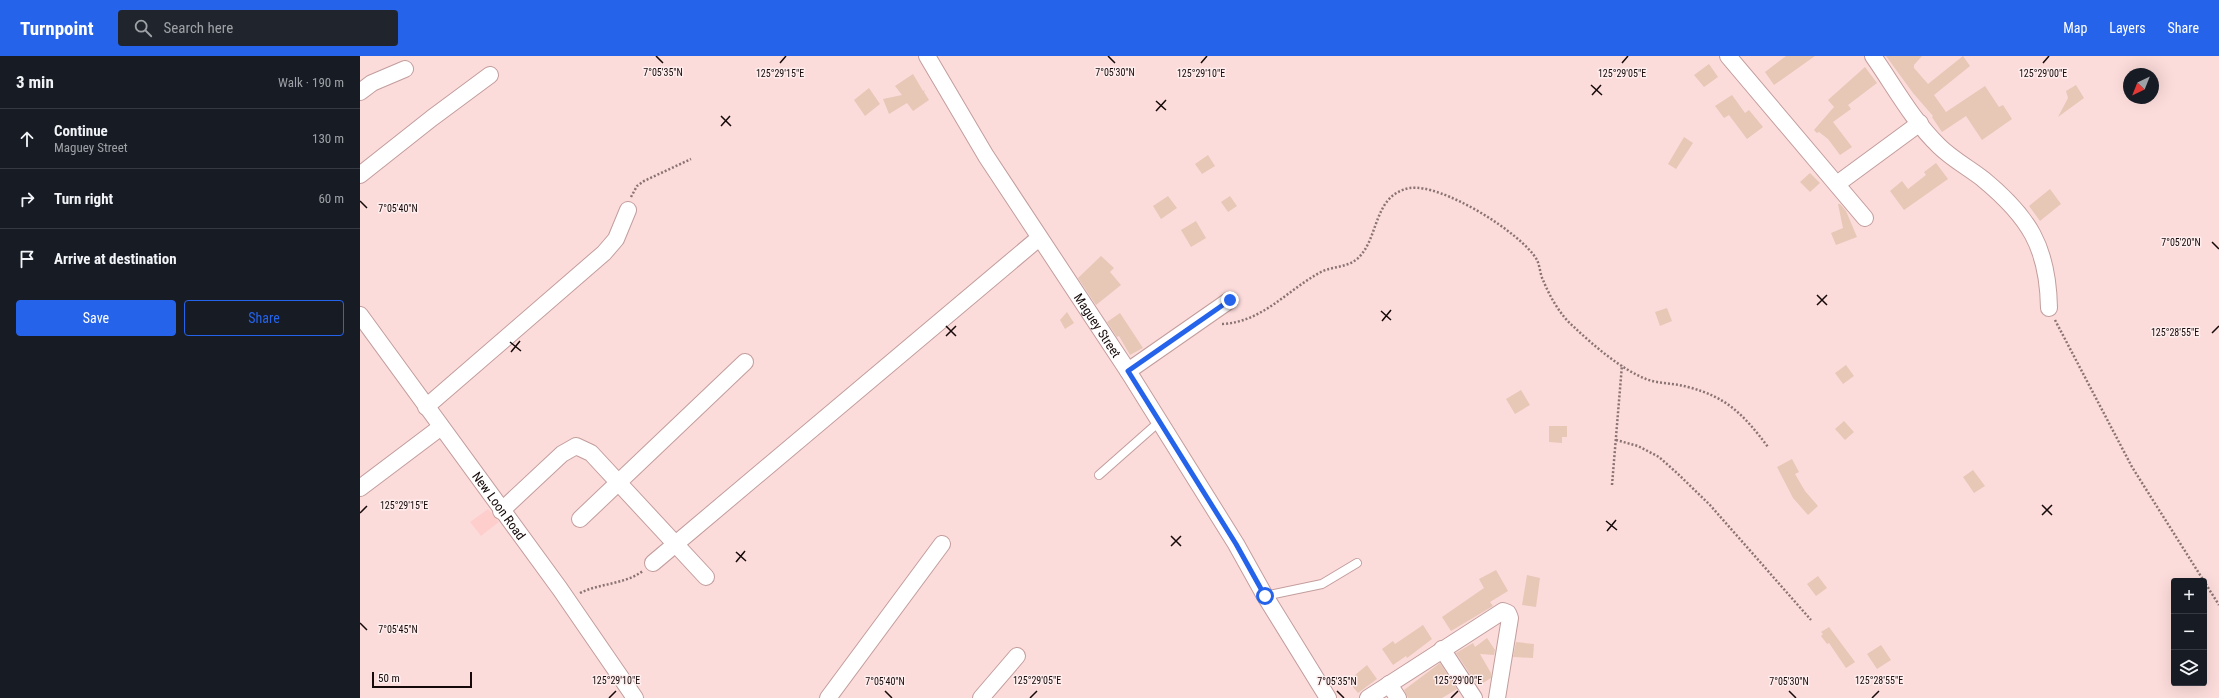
<!DOCTYPE html>
<meta charset="utf-8">
<style>
:root{--surface:#171b24;--page:#20242c;--text:#f1f3f6;--muted:#9ea1a6;--line:#363941;--accent:#2563eb}
body{margin:0;font-family:"Roboto Condensed",sans-serif;background:var(--page);color:var(--text)}
.controls{position:absolute;right:12px;bottom:12px;display:grid;overflow:hidden;border-radius:4px;box-shadow:0 4px 16px #0002}
.controls button{width:36px;height:36px;display:grid;place-items:center;padding:0;border:0;border-bottom:1px solid var(--line);background:var(--surface);color:var(--text);font:20px sans-serif}
.compass{position:absolute;left:1763px;top:12px;width:36px;height:36px;border-radius:50%;background:var(--surface);box-shadow:0 4px 16px #0002;rotate:223deg}
.scale{position:absolute;left:12px;bottom:10px;width:100px;box-sizing:border-box;padding-left:4px;border:2px solid #150909;border-top:0;font-size:11px;line-height:14px;white-space:nowrap;color:#150909;-webkit-text-stroke:3px #feeded;paint-order:stroke}
.stop{position:absolute;width:12px;height:12px;margin:-9px;border:3px solid #2563eb;border-radius:50%;background:#fff}
.stop.end{background:#2563eb;border-color:#fff;box-shadow:0 1px 4px #0008}
.list{margin:0;padding:0;list-style:none}
h2{display:flex;justify-content:space-between;align-items:center;height:52px;margin:0;padding:0 16px;font-size:17px}
h2 small{font-size:13px;font-weight:400;color:var(--muted)}
.list li{display:grid;grid-template-columns:26px 1fr auto;gap:12px;align-items:center;box-sizing:border-box;height:60px;padding:0 16px;border-top:1px solid var(--line)}
.list b{display:block;font-size:15px;white-space:nowrap}
.list p{margin:0;font-size:13px;white-space:nowrap;color:var(--muted)}
.list em{font-size:13px;font-style:normal;color:var(--muted)}
.actions{display:flex;gap:8px;padding:12px 16px}
.actions a{flex:1;padding:9px 0;border:1px solid var(--accent);border-radius:4px;text-align:center;font-size:14px;color:var(--accent)}
.actions .main{background:var(--accent);color:#fff}
.icon{flex:none;width:22px;height:22px;fill:none;stroke:currentColor;stroke-width:2;stroke-linecap:round;stroke-linejoin:round}
.map{position:relative;flex:none;width:1859px;height:642px;overflow:hidden}
header{display:flex;align-items:center;gap:24px;box-sizing:border-box;height:56px;padding:0 20px;background:var(--accent);color:#fff}
header strong{font-size:19px}
nav{display:flex;gap:22px;margin-inline-start:auto;font-size:14px}
.search{width:280px;height:36px;background:var(--page);display:flex;align-items:center;gap:10px;box-sizing:border-box;padding:0 14px;border-radius:4px;color:var(--muted);font-size:15px}
main{display:flex}
aside{flex:1;background:var(--surface)}
.map>svg:first-child{display:block}
</style>
<header>
<strong>Turnpoint</strong>
<div class="search"><svg class="icon" aria-label="search" viewBox="0 0 24 24"><circle cx="10" cy="10" r="6"/><path d="M15 15l6 6"/></svg>Search here</div>
<nav><a>Map</a><a>Layers</a><a>Share</a></nav>
</header>
<main>
<aside>
<h2>3 min<small>Walk · 190 m</small></h2>
<ul class="list">
<li><svg class="icon" aria-label="ahead" viewBox="0 0 24 24"><path d="M12 20V5M6 11l6-6 6 6"/></svg><div><b>Continue</b><p>Maguey Street</p></div><em>130 m</em></li>
<li><svg class="icon" aria-label="right" viewBox="0 0 24 24"><path d="M7 20v-9h11M14 6l5 5-5 5"/></svg><div><b>Turn right</b></div><em>60 m</em></li>
<li><svg class="icon" aria-label="arrive" viewBox="0 0 24 24"><path d="M6 21V4h12l-3 4 3 4H6"/></svg><div><b>Arrive at destination</b></div></li>
</ul>
<div class="actions"><a class="main">Save</a><a>Share</a></div>
</aside>
<div class="map">
<svg width="1859" height="642" viewBox="0 0 1859 642">
<rect width="100%" height="100%" fill="#fcdcdb"/>
<path fill="#fececd" d="M128,453l11,13 -18,14 -11,-14z"/>
<g fill="#e7c7b5">
<path d="M1426,0h29l-41,29 -9,-13z"/>
<path d="M1526,0h36l-8,9v3l14,16 35,-28 7,10 -36,29 12,17 39,-26 14,21 4,-2 9,14 -30,21 -16,-24 -24,16 -10,-15 1,-1 -20,-23z"/>
<path d="M1349,8l9,13 -14,10 -10,-12z"/>
<path d="M1505,11l12,16 -29,22 3,4 -18,13 19,25 -12,8 -12,-16 -9,-7 -2,1 -3,-3 20,-23 -6,-7z"/>
<path d="M553,18l10,17 2,-1 -1,2 5,8 -16,11 -6,-8 -18,11 -6,-15 19,-4 -7,-9z"/>
<path d="M1716,29l8,13 -26,19 10,-19 -2,-7z"/>
<path d="M509,32l11,16 -15,12 -11,-16z"/>
<path d="M1372,39l13,18 4,-3 14,17 -16,12 -18,-24 -5,3 -9,-12z"/>
<path d="M1324,81l9,6 -17,26 -8,-5z"/>
<path d="M848,99l7,11 -13,8 -7,-10z"/>
<path d="M1576,107l12,16 -44,31 -14,-19 12,-10 6,8 18,-14 -2,-3z"/>
<path d="M1450,117l10,10 -10,9 -10,-10z"/>
<path d="M1690,133l11,15 -21,17 -11,-15z"/>
<path d="M808,140l9,12 -16,11 -8,-13z"/>
<path d="M870,140l7,10 -9,6 -7,-10z"/>
<path d="M1478,148h2l6,7 11,26 -21,8 -5,-12 12,-5z"/>
<path d="M836,165l10,17 -15,9 -10,-17z"/>
<path d="M741,200l13,12 -4,4 11,13 -25,20 -18,-27z"/>
<path d="M1307,252l5,13 -12,5 -5,-14z"/>
<path d="M707,256l7,11 -9,6 -5,-9z"/>
<path d="M760,257l23,35 -13,7 -11,-19 -2,1 -10,-15z"/>
<path d="M1486,309l8,11 -11,8 -8,-11z"/>
<path d="M1161,334l9,15 -15,9 -9,-15z"/>
<path d="M1484,365l10,11 -9,8 -10,-11z"/>
<path d="M1189,370h18v11h-5v6l-13,-1z"/>
<path d="M1432,403l7,13 -4,2 10,17 13,15 -10,9 -15,-17 -16,-31z"/>
<path d="M1613,414l12,16 -11,7 -11,-16z"/>
<path d="M1136,514l12,21 -18,11 3,4 -42,25 -9,-14 42,-29 -5,-9z"/>
<path d="M1167,519l13,3 -4,29 -14,-2z"/>
<path d="M1458,520l9,12 -11,8 -9,-12z"/>
<path d="M1063,569l9,14 -25,19 -1,-2 -13,9 -11,-16 11,-8 2,3z"/>
<path d="M1469,571l26,35 -9,6 -17,-25 -2,1 -6,-8 2,-2 -2,-2z"/>
<path d="M1127,582l8,12 -1,5 -14,-1 11,19v5l-13,8 -22,-33 17,-10 2,4z"/>
<path d="M1156,586l18,2 -1,14 -20,-1z"/>
<path d="M1521,589l10,15 -14,9 -10,-15z"/>
<path d="M1080,607l17,26 -15,9h-34l-4,-8z"/>
<path d="M1007,609l10,14 -19,14 -10,-12z"/>
</g>
<g fill="none" stroke-linecap="round" stroke-linejoin="round">
<g stroke="#c29d9c" stroke-width="10">
<g id="lane">
<path d="M739,419l60,-53"/>
<path d="M905,540l57,-12 35,-21"/>
</g>
</g>
<g stroke="#c29d9c" stroke-width="18">
<g id="street">
<path id="s1" d="M567,0l59,100 142,215 108,173 29,52 63,102"/>
<path d="M1368,0l137,162"/>
<path d="M1513,0c21,30 40,65 66,90 13,13 30,22 44,33 46,38 65,68 66,129"/>
<path d="M0,36l12,-9 33,-14"/>
<path d="M0,119l72,-57 58,-43"/>
<path d="M1477,128l83,-61"/>
<path id="s2" d="M0,259l200,274 75,109"/>
<path d="M768,315l102,-71"/>
<path d="M66,351l178,-154 12,-14 12,-29"/>
<path d="M0,432l81,-61"/>
<path d="M141,455l61,-57 14,-8 15,7 115,124"/>
<path d="M220,463l165,-157"/>
<path d="M293,507l386,-325"/>
<path d="M1082,593l32,49"/>
<path d="M1029,628l9,14"/>
<path d="M468,642l114,-154"/>
<path d="M621,642l36,-42"/>
<path d="M1008,642l135,-87 5,2 2,5 -13,80"/>
</g>
</g>
<g stroke="#8a7473" stroke-width="2.5" stroke-dasharray="2 2" stroke-linecap="butt">
<path d="M271,141l6,-11 7,-5 47,-22"/>
<path d="M1695,264l77,147 87,138"/>
<path d="M862,268c41,-2 65,-34 99,-52 12,-6 25,-4 36,-13 23,-20 15,-64 53,-71 31,-5 112,45 127,72 3,6 3,14 6,20 7,17 17,35 31,47 20,19 47,42 72,52 13,5 28,4 42,8 39,10 56,28 80,60"/>
<path d="M1256,384l22,6 21,11 18,16 33,32 101,115"/>
<path d="M1252,429l10,-120"/>
<path d="M220,537c20,-10 43,-8 63,-22"/>
</g>
<use href="#lane" stroke="#fff" stroke-width="8"/>
<use href="#street" stroke="#fff" stroke-width="16"/>
</g>
<g fill="none" stroke-linecap="round" stroke-linejoin="round">
<path stroke="#2563eb" stroke-width="5" d="M870,244l-102,71 108,173 29,52"/>
</g>
<path fill="none" stroke="#150909" stroke-width="1.5" d="M296,0l7,7M748,0l7,7M420,7l6,-7M841,7l6,-7M1262,7l6,-7M1683,7l6,-7M1231,29l11,10M1232,39l9,-10M796,45l10,9M796,55l10,-11M361,60l10,10M361,70l9,-10M0,145l7,7M1852,186l7,7M1457,239l10,10M1457,249l10,-10M1021,255l10,9M1022,265l9,-11M586,270l10,10M1852,277l7,-7M586,280l10,-10M150,286l11,9M151,296l9,-11M1682,449l10,10M0,457l7,-7M1682,459l10,-10M1246,465l11,9M1247,475l9,-11M811,480l10,10M811,490l10,-10M376,496l10,9M376,506l9,-11M0,567l7,7M525,635l7,7M977,635l7,7M1429,635l7,7M249,642l7,-7M670,642l7,-7M1091,642l7,-7M1512,642l7,-7"/>
<g text-anchor="middle" dominant-baseline="central" stroke-width="3" stroke-linejoin="round" paint-order="stroke">
<g font-size="13" fill="#150909" stroke="#feeded">
<text stroke="none"><textPath href="#s1" startOffset="319">Maguey Street</textPath></text>
<text stroke="none"><textPath href="#s2" startOffset="236">New Loon Road</textPath></text>
</g>
</g>
<g font-size="10" text-anchor="middle" fill="#150909" stroke="#feeded" stroke-width="3" stroke-linejoin="round" paint-order="stroke">
<text x="303" y="20">7°05'35"N</text>
<text x="755" y="20">7°05'30"N</text>
<text x="420" y="21">125°29'15"E</text>
<text x="841" y="21">125°29'10"E</text>
<text x="1262" y="21">125°29'05"E</text>
<text x="1683" y="21">125°29'00"E</text>
<text x="38" y="156">7°05'40"N</text>
<text x="1821" y="190">7°05'20"N</text>
<text x="1815" y="280">125°28'55"E</text>
<text x="44" y="453">125°29'15"E</text>
<text x="38" y="577">7°05'45"N</text>
<text x="256" y="628">125°29'10"E</text>
<text x="677" y="628">125°29'05"E</text>
<text x="1098" y="628">125°29'00"E</text>
<text x="1519" y="628">125°28'55"E</text>
<text x="525" y="629">7°05'40"N</text>
<text x="977" y="629">7°05'35"N</text>
<text x="1429" y="629">7°05'30"N</text>
</g>
</svg>
<div class="controls">
<button>+</button>
<button>−</button>
<button><svg class="icon" aria-label="layers" viewBox="0 0 24 24"><path d="M12 4l9 5-9 5-9-5zM3 14l9 5 9-5"/></svg></button>
</div>
<svg class="compass" viewBox="-18 -18 36 36"><path d="M0-13l5 13h-10z" fill="#e53935"/><path d="M0 13l5-13h-10z" fill="#9ea1a6"/></svg>
<div class="scale">50 m</div>
<div class="stop" style="left:905px;top:540px"></div>
<div class="stop end" style="left:870px;top:244px"></div>
</div>
</main>
